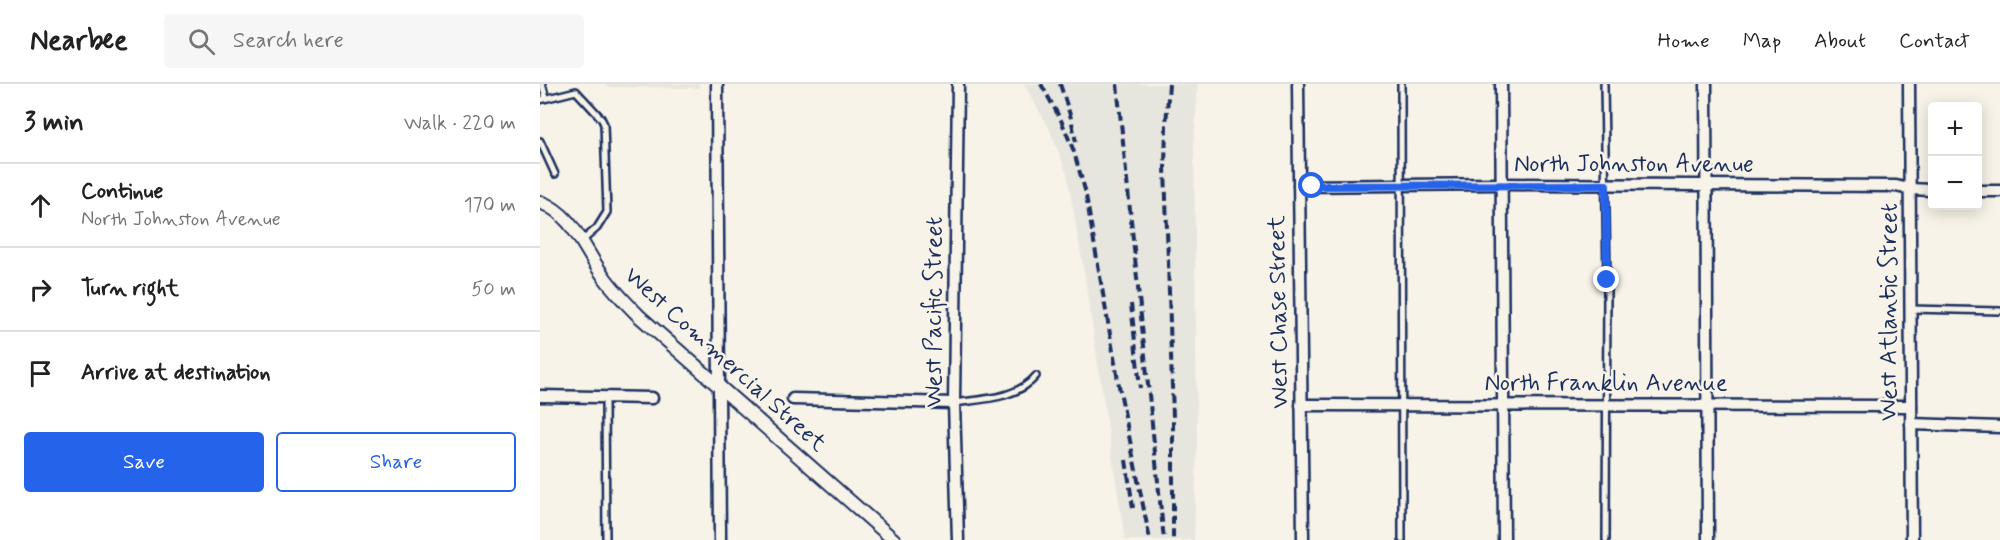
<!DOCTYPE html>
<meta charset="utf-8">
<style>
:root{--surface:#fff;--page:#f6f6f6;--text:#222;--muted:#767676;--line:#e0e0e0;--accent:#2563eb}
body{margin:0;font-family:Mynerve,sans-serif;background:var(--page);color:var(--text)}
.controls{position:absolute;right:18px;top:18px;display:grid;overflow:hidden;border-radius:6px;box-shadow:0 3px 15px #0003}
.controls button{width:54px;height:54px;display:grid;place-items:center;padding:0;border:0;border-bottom:2px solid var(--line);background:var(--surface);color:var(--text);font:30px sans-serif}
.stop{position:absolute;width:18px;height:18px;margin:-14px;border:4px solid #2563eb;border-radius:50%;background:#fff}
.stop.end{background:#2563eb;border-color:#fff;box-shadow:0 2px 6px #0008}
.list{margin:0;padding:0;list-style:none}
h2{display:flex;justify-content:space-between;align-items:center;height:78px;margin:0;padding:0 24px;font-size:26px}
h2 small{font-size:20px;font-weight:400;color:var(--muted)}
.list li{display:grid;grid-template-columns:39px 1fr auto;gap:18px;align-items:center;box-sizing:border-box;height:84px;padding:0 24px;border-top:2px solid var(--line)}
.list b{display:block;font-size:22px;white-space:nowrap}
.list p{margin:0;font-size:20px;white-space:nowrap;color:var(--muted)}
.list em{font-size:20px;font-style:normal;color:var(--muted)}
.actions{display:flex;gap:12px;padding:18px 24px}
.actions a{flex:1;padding:14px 0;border:2px solid var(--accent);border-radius:6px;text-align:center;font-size:21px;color:var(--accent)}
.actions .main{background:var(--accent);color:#fff}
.icon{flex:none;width:33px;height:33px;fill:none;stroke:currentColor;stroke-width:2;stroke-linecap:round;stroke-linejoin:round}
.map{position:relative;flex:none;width:1460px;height:456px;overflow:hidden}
header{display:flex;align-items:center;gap:36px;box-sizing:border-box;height:84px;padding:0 30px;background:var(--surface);border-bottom:2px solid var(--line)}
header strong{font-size:28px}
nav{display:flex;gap:33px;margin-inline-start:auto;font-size:21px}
.search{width:420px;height:54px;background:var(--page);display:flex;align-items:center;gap:15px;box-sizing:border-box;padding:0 21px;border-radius:6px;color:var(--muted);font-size:22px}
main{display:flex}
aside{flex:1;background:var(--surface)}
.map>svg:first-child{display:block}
</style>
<header>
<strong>Nearbee</strong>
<div class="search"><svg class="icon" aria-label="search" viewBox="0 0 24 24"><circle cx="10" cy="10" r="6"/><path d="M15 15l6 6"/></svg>Search here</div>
<nav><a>Home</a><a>Map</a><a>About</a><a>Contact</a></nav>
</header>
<main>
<aside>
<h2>3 min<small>Walk · 220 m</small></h2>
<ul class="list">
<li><svg class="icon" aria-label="ahead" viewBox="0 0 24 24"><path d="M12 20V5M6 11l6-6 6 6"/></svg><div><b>Continue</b><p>North Johnston Avenue</p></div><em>170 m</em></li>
<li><svg class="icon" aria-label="right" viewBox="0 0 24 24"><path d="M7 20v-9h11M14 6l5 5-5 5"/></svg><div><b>Turn right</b></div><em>50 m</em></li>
<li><svg class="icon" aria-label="arrive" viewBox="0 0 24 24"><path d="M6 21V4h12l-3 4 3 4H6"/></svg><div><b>Arrive at destination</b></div></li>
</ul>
<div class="actions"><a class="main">Save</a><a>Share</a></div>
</aside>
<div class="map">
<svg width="1460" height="456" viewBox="0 0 1460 456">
<rect width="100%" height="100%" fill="#f7f3e8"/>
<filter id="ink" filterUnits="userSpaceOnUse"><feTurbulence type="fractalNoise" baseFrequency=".0167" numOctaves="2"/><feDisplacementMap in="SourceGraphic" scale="12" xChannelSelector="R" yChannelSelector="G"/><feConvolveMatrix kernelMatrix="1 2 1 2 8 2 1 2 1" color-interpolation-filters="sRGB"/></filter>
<g filter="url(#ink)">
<g fill="#e6e5de">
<path d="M66,0h93v4l-93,-1z"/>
<path d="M484,0h174l-4,61 3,299 -3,96h-69l-41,-269 -17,-97 -18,-46z"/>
</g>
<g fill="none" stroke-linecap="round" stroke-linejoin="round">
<g stroke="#1b2f5e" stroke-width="10">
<g id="service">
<path d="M2,0l4,14"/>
<path d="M861,0l1,456"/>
<path d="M1064,0l3,196 -1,260"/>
<path d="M0,16l36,-9 25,27 3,6 3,88 -10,16 -15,13"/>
<path d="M0,57l15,33"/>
<path d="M1370,225l90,2"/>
<path d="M65,314l1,142"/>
<path d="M414,319c28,-4 63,-4 82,-27"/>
</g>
</g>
<g stroke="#1b2f5e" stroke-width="15">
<g id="minor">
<path d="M177,0l3,456"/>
<path d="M418,0l-4,319 4,137"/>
<path d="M758,0l5,456"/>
<path d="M961,0l3,456"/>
<path d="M1166,0l2,456"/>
<path d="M1369,0l3,456"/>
<path d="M759,102l202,-2 395,2 13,3 23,1"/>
<path d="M1438,107h22"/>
<path d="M0,312l112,2"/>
<path d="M253,315l161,4"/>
<path d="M761,321l610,1"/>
<path d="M1371,340l89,3"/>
</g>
</g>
<g stroke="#1b2f5e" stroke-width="16">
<path id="tertiary" d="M0,118c33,12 43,46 62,72 11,16 24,29 37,42l255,224"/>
</g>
<use href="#service" stroke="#f7f3e8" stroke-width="5"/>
<use href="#minor" stroke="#f7f3e8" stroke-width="10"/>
<use href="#tertiary" stroke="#f7f3e8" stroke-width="12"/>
<g stroke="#1b2f5e" stroke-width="4" stroke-dasharray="9 4.5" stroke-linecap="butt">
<path d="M501,0l20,36 12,29 12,41 34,196 31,154"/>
<path d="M520,0l11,34 5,24"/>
<path d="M577,0l47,456"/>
<path d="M629,0l-3,41 -1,42 8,250v123"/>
<path d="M591,220l9,84"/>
<path d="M586,376l7,48"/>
</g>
</g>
</g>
<g fill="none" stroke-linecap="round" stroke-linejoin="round" filter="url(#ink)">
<path stroke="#2563eb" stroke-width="8" d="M772,102l294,-1 1,95"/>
</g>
<g text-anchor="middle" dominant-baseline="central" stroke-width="5" stroke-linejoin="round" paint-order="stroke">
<g font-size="24" fill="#1b2f5e" stroke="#f7f3e8">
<text x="1094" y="80">North Johnston Avenue</text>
<text transform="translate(394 228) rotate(-90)">West Pacific Street</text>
<text transform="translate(739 228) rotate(-91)">West Chase Street</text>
<text transform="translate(1349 228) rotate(-90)">West Atlantic Street</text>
<text transform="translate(185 276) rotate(42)">West Commercial Street</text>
<text x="1066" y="299">North Franklin Avenue</text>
</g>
</g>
</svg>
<div class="controls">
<button>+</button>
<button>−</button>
</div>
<div class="stop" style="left:772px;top:102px"></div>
<div class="stop end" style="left:1067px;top:196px"></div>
</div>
</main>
